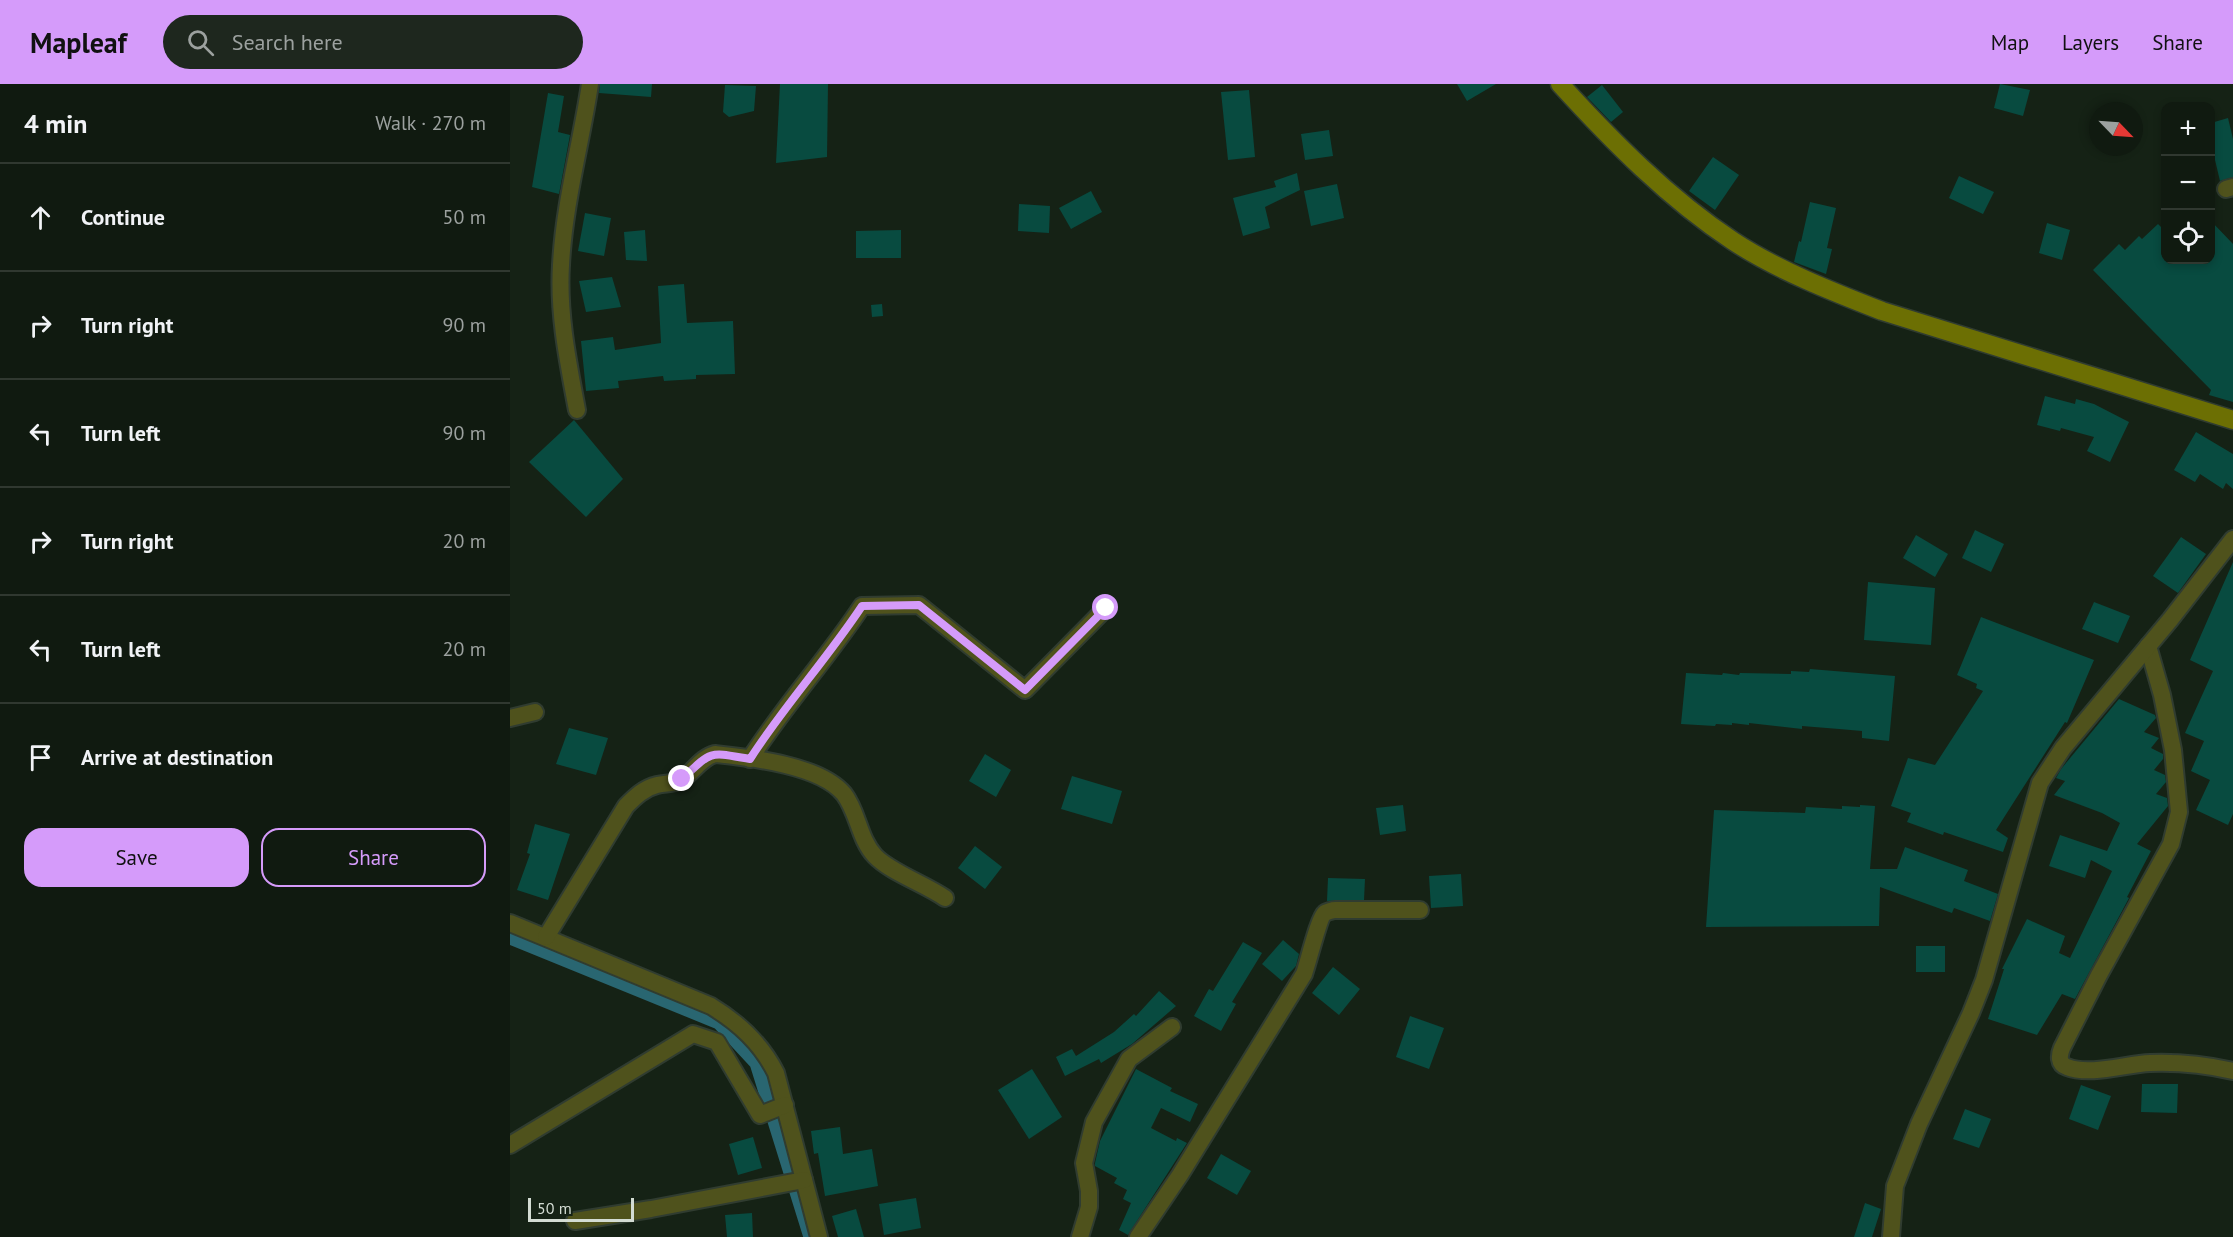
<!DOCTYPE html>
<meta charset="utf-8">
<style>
:root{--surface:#101a10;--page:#1e271e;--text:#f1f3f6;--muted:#9ca19f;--line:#303830;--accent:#d59bfa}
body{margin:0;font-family:"PT Sans",sans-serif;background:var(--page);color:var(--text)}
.controls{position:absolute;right:18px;top:18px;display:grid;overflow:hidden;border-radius:12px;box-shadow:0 3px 9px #0003}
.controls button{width:54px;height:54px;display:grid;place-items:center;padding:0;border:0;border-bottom:2px solid var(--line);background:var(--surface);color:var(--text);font:30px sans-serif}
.compass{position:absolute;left:1579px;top:18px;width:54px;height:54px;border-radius:50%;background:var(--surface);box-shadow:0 3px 9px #0003;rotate:115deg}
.scale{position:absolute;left:18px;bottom:15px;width:106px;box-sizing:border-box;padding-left:6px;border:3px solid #d3dcd3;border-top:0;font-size:16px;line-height:21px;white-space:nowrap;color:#d3dcd3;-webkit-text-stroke:4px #152215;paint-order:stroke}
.stop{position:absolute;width:18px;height:18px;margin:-14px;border:4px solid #d59bfa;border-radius:50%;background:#fff}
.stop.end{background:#d59bfa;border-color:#fff;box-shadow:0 2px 6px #0008}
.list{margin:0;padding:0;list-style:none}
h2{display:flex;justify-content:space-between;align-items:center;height:78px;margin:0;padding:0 24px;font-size:26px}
h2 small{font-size:20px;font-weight:400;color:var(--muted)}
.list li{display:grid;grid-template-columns:39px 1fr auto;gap:18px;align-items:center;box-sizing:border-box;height:108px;padding:0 24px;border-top:2px solid var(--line)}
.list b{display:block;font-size:22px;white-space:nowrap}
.list em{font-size:20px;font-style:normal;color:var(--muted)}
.actions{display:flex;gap:12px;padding:18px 24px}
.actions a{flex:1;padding:14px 0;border:2px solid var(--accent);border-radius:18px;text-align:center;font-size:21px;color:var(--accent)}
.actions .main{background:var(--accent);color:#111}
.icon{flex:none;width:33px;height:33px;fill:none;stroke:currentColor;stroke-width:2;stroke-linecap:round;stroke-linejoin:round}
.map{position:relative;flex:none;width:1723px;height:1153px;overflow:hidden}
header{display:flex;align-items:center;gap:36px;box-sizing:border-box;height:84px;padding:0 30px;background:var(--accent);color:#111}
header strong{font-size:28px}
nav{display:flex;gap:33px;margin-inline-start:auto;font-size:21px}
.search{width:420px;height:54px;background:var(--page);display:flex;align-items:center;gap:15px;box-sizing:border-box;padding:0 21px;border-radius:33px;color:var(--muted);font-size:22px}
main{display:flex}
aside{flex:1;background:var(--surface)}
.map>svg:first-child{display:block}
</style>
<header>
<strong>Mapleaf</strong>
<div class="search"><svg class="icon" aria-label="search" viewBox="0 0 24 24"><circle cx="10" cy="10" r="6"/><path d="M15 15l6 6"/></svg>Search here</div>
<nav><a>Map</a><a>Layers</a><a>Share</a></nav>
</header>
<main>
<aside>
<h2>4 min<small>Walk · 270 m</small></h2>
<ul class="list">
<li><svg class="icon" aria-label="ahead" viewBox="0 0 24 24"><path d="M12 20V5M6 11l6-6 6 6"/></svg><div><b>Continue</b></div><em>50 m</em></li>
<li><svg class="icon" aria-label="right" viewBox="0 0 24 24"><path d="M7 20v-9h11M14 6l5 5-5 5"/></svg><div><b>Turn right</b></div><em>90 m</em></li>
<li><svg class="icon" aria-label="left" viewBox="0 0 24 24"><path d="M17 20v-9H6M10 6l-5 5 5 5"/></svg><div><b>Turn left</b></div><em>90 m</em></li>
<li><svg class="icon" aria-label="right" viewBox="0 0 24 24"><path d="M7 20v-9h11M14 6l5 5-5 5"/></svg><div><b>Turn right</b></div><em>20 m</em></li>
<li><svg class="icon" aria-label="left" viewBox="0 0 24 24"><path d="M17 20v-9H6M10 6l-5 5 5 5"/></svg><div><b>Turn left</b></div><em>20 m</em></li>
<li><svg class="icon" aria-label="arrive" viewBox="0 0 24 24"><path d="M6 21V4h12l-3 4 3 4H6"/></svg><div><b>Arrive at destination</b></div></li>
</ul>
<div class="actions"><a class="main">Save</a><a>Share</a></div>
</aside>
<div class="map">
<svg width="1723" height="1153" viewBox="0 0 1723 1153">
<rect width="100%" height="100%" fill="#152215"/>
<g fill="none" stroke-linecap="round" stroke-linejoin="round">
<path stroke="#296671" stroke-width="15" d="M0,853l209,85 38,41 54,174"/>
</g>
<g fill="#084b40">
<path d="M90,0h52l-1,13 -52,-4z"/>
<path d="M270,0h48l-1,73 -51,6z"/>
<path d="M947,0h39l-29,17z"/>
<path d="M1490,0l30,6 -7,26 -29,-8z"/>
<path d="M215,1l31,1 -2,25 -25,6 -6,-5z"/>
<path d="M1092,1l21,27 -12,10 -24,-25z"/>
<path d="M739,6l6,67 -27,3 -7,-68z"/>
<path d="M38,9l16,3 -6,36 12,3 -11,59 -27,-7z"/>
<path d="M1718,34l5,21v38l-13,4 -9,-38v-20z"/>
<path d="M819,46l4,26 -28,4 -4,-26z"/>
<path d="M1203,73l26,18 -24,35 -26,-19z"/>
<path d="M787,89l3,17 -35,17 5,21 -27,8 -10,-38 43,-11 -2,-6z"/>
<path d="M1449,92l35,16 -11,22 -34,-16z"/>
<path d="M827,100l7,34 -33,8 -7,-35z"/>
<path d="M581,107l11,21 -31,17 -12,-21z"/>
<path d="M1300,118l26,6 -9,40 5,1 -6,25 -32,-12 5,-21 2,1z"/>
<path d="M509,120l31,2 -1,27 -31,-2z"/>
<path d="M75,129l26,5 -7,38 -26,-5z"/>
<path d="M1701,137l22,23v158l-24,-7 2,-5 -118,-120 26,-26 6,6 14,-14 3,3 16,-15 8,8v28h45z"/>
<path d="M1537,139l23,7 -8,30 -23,-7z"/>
<path d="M135,146l2,31 -21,-1 -2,-28z"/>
<path d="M391,146v28h-45v-27z"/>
<path d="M102,193l9,30 -35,5 -7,-31z"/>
<path d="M174,200l3,39 46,-2 2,53 -39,1v4l-32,2 -1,-5 -45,5 1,7 -33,3 -5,-50 32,-4 2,13 46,-7 -3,-57z"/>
<path d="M372,220l1,12 -11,1 -1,-12z"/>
<path d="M1535,312l30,8 1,-5 18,5 35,18 -19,40 -23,-11 7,-14 -33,-9 -1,3 -23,-6z"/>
<path d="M64,336l49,59 -37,38 -57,-55z"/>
<path d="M1686,348l37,22v35l-7,-6 -3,6 -23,-15 -5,8 -21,-12z"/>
<path d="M1465,446l29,14 -13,28 -29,-14z"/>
<path d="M1406,451l32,19 -13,23 -32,-19z"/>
<path d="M1671,453l25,17 -28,39 -25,-17z"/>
<path d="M1723,478v252l-5,11 -32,-15 14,-30 -19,-9 13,-30 -19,-8 28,-62 -23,-11z"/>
<path d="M1358,498l67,6 -4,57 -67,-5z"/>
<path d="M1584,518l36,14 -12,27 -36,-14z"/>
<path d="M1471,533l113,43 -27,63 -2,-1 -69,108 12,8 -5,14 -59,-20 -1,3 -36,-13 4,-9 -20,-7 17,-48 27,7 48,-74 -7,-3 1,-4 -20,-9z"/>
<path d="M1300,585l85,7 -6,65 -27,-3v-7l-23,-2 -37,-3v3l-53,-6v2l-17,-2v2l-16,-1 -1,2 -34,-2 5,-51 36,2 1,-2 16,2 1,-2 51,1v-3l18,1z"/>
<path d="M1609,615l36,16 1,3 -12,14 15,6 -8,10 12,6v5l-9,11 11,5 1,7 -10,12 11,4 1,8 -31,38 14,7 -24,46 2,1 -54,101 -13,-5 -25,41 -49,-16 16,-50h-2l25,-50 38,17 -6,17 11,5 42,-87 -21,-11 -6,18 -36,-12 11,-31 47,16 13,-28 -18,-10 -48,-18 11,-14 -9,-3 5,-9z"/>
<path d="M59,644l39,10 -12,37 -40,-11z"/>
<path d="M475,670l26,16 -15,27 -27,-16z"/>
<path d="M562,692l50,15 -10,33 -51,-15z"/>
<path d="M893,721l3,26 -26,4 -4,-27z"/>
<path d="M1350,721l15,1 -5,63h27l8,-22 63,23 -4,11 34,13 -8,27 -36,-13 -2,5 -72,-26 -1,39 -173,1 8,-117 91,3 1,-6 36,2v-3l18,1z"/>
<path d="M25,740l35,10 -22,66 -31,-10 13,-36 -3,-1z"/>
<path d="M465,762l27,21 -17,22 -27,-21z"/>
<path d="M951,790l2,32 -32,2 -2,-32z"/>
<path d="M818,794l37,1 -1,21 -37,1z"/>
<path d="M773,856l16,14 -3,12 -14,15 -20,-17z"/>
<path d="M733,858l19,11 -30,49 4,2 -15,27 -27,-15 15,-27 4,2z"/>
<rect x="1406" y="862" width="29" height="26"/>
<path d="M823,883l27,22 -21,26 -27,-22z"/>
<path d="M649,907l17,15 -44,38 -31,19 -2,-4 -34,17 -9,-19 16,-8 4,7 38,-24 20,-18 2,2z"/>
<path d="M900,932l34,12 -15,41 -33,-12z"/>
<path d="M522,985l30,48 -33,22 -31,-49z"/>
<path d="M626,985l36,19 -2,3 28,13 -8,18 -29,-14 -10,20 25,13 1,-3 10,5 -59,92 -9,-5 12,-27 -8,-4 4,-9 -13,-7 3,-5 -22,-12v-3l5,-22z"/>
<path d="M1632,1000h36l-1,29 -36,-1z"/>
<path d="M1571,1001l30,11 -13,34 -29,-11z"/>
<path d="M1455,1025l26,10 -12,29 -26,-9z"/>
<path d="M330,1043l3,27 29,-5 6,37 -53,10 -7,-43 -4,1 -3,-23z"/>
<path d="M243,1053l9,31 -24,7 -9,-31z"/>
<path d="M711,1070l30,17 -14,24 -30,-17z"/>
<path d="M406,1114l5,30 -37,7 -5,-31z"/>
<path d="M1355,1119l16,6 -9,28h-18z"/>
<path d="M346,1125l8,28h-26l-6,-21z"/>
<path d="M242,1129l1,24h-26l-2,-22z"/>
</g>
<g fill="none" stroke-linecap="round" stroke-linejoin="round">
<g stroke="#303c30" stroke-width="20">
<g id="street">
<path d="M1716,105l7,-2"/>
<path d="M67,326c-9,-48 -19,-96 -16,-145 3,-61 20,-121 29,-181"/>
<path d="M1638,562l14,49 11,55 6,62 -8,32 -72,131 -37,73c-3,7 -4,16 5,19 23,9 59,-3 83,-4 27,-1 57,2 83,8"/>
<path d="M0,634l25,-6"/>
<path d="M240,675c34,-53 77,-100 112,-153l57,-1 106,85 81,-82"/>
<path d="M0,839l201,83c28,17 50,37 65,67l43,164"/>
<path d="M36,853l80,-131c9,-9 18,-18 31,-21 9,-2 16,-1 24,-5 13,-8 19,-22 34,-26 37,4 105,11 129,40 14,18 15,45 31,62 15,16 50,28 70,42"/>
<path d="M0,1061l183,-111 24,8 43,73 25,-10"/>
<path d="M65,1137l76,-12 153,-29"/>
<path d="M570,1153l9,-30v-16l-5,-28 10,-41 35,-63 43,-32"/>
<path d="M628,1153l42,-62 124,-201c4,-11 15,-57 21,-61 1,-1 8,-3 10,-3h85"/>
<path d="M1381,1153l4,-51 24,-62 52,-111 13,-33 56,-197 23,-35 107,-128 63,-81"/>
</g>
</g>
<g stroke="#303c30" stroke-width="21">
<path id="secondary" d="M1050,0c52,57 108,114 173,157 44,29 100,51 149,70l351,109"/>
</g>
<use href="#street" stroke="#4f521c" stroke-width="16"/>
<use href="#secondary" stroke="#6c6f03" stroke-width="18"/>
</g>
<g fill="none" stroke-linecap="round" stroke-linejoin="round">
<path stroke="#d59bfa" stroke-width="8" d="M172,695c31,-29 26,-27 68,-20 34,-53 77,-100 112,-153l57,-1 106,85 81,-82"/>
</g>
</svg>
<div class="controls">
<button>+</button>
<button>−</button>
<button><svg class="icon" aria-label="locate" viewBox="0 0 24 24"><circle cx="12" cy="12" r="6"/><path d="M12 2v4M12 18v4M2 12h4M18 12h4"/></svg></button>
</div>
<svg class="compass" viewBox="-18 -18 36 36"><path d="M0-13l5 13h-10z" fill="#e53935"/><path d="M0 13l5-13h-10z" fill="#9ca19f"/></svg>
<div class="scale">50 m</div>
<div class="stop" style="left:596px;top:524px"></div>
<div class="stop end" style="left:172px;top:695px"></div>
</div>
</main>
